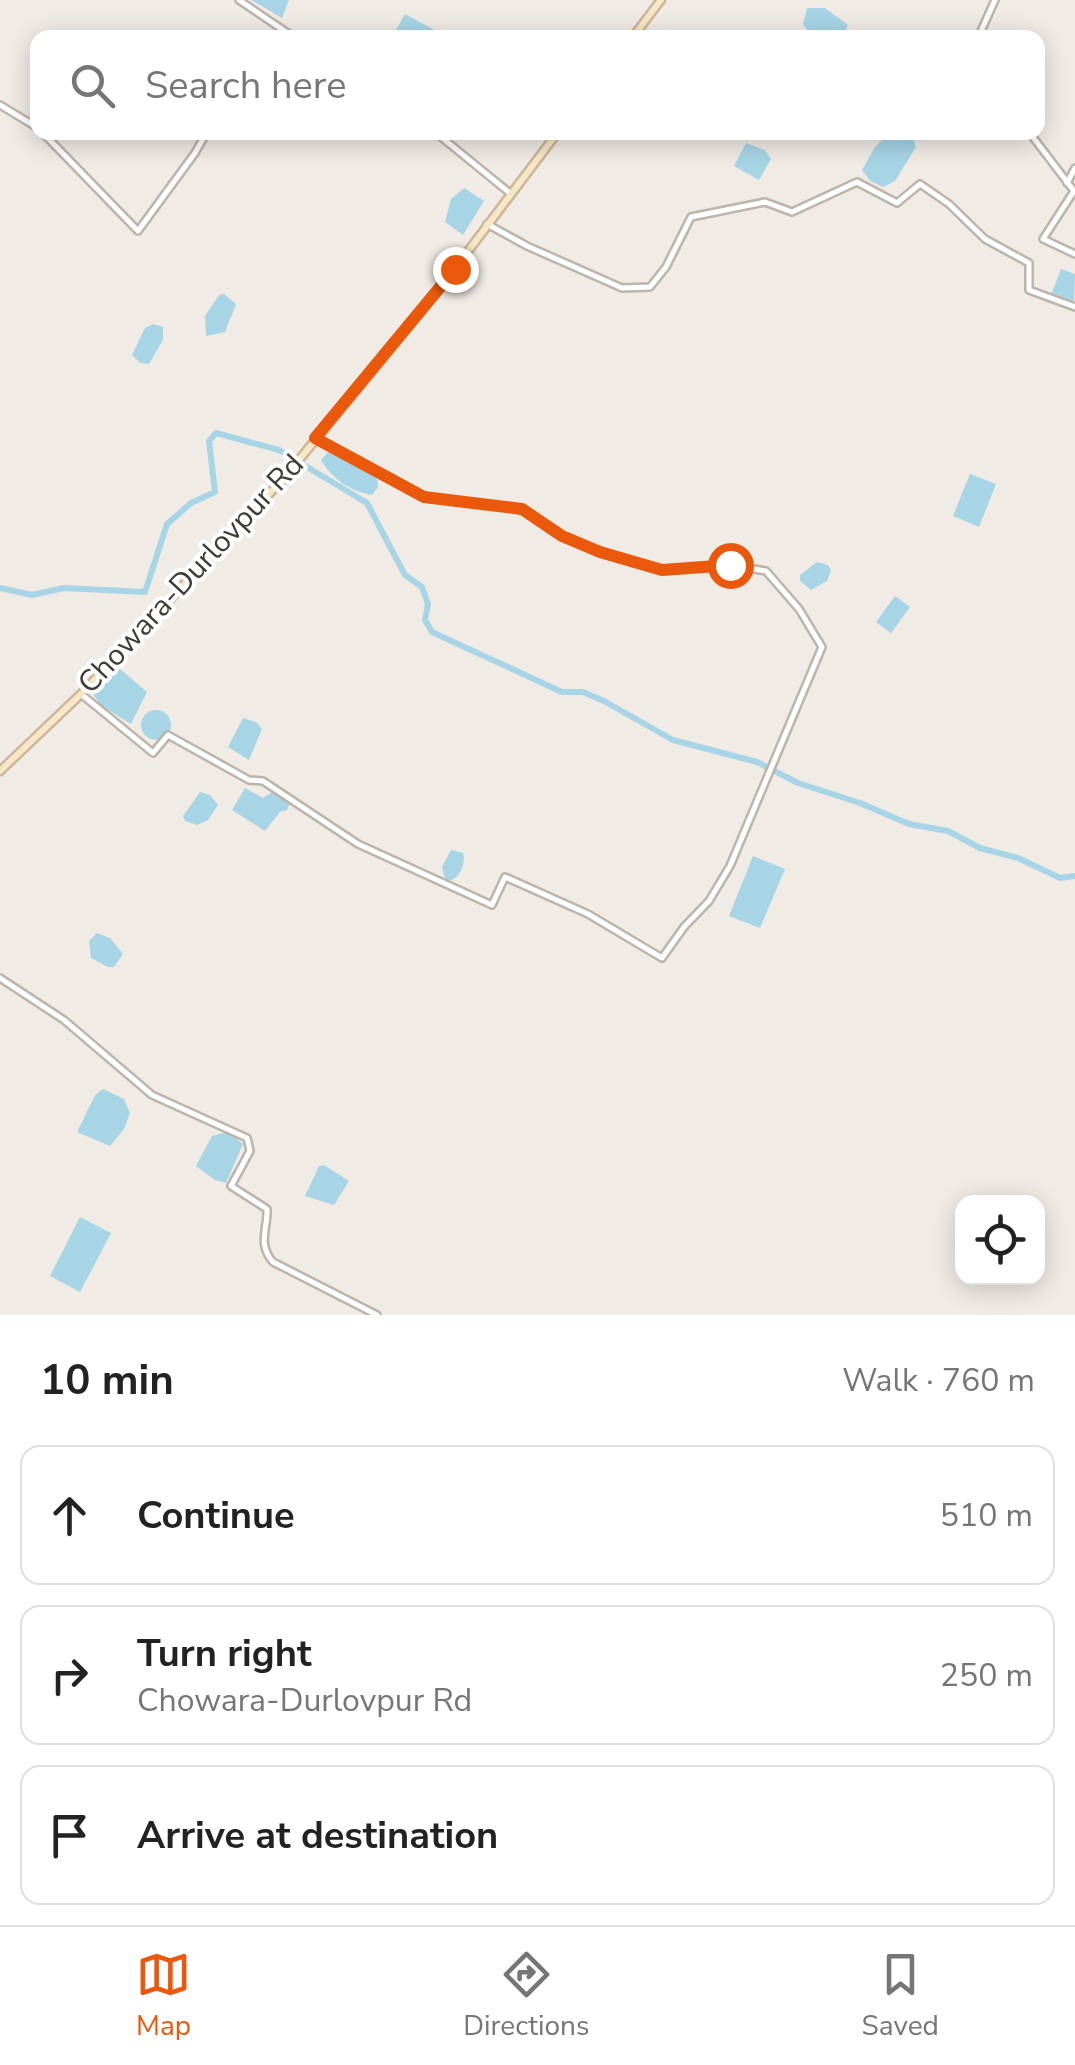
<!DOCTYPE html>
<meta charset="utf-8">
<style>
:root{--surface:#fff;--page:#f2f2f2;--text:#222;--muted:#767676;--line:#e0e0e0;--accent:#ea580c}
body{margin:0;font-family:"Nunito Sans",sans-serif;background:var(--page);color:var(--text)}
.controls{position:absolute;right:30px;bottom:30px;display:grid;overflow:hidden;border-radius:20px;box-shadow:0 5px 25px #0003}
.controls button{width:90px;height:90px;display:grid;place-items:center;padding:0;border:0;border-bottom:2px solid var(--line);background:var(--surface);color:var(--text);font:50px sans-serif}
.stop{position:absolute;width:30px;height:30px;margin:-22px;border:8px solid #ea580c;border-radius:50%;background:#fff}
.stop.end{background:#ea580c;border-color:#fff;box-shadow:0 2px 10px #0008}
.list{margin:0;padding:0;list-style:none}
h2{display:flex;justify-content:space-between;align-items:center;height:130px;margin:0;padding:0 40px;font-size:42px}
h2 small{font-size:32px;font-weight:400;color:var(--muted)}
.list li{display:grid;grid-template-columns:65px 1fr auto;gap:30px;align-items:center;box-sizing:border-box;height:140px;margin:0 20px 20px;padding:0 20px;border:2px solid var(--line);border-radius:20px}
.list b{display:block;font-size:38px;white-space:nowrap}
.list p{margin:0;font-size:32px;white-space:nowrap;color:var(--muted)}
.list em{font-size:32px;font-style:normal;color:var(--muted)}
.icon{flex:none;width:55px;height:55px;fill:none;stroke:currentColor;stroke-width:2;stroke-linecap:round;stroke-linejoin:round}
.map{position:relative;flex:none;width:1075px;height:1315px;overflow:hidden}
.search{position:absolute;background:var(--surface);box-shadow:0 5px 25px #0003;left:30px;right:30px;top:30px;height:110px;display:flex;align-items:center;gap:25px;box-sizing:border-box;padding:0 35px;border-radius:20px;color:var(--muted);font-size:38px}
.sheet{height:610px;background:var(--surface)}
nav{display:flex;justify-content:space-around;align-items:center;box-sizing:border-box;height:140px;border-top:2px solid var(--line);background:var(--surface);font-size:28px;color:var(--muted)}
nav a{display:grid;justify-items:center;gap:5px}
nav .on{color:var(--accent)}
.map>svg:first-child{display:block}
</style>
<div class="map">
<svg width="1075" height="1315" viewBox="0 0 1075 1315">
<rect width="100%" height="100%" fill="#f0ebe5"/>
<g fill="#a7d5e6">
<path d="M251,0h38l-7,18z"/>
<path d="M807,8h18l23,17 -6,12h-37l2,-7 -4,-6z"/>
<path d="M405,14l35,19 -2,4h-46z"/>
<path d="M889,133h10l15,7 2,7 -21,34 -12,6 -13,-6 -8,-11 13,-23z"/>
<path d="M746,143l19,7 6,9 -12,21 -25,-14z"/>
<path d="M464,188l20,13 -21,34 -18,-13 6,-23z"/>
<path d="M1061,269l14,5 -1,30 -23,-9z"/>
<path d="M224,294l12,10 -11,28 -19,4 -1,-20 14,-21z"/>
<path d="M153,324l10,3v13l-14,24 -9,-1 -8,-8 13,-27z"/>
<path d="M330,450l47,28 1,9 -6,8c-21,-3 -41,-17 -51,-35z"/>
<path d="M970,474l26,10 -17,43 -26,-11z"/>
<path d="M817,562l11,3 3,5 -4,11 -16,9 -11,-9v-6z"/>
<path d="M895,596l15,11 -19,26 -15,-11z"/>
<path d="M114,664l33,28 -16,32 -29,-18 -10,-13z"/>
<circle cx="156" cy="725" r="15"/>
<path d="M243,718l13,4 6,7 -13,31 -21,-13z"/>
<path d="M245,788l18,10 11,-7 17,10 -4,9 -7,2 -15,19 -33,-21z"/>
<path d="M200,792l10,3 8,10 -10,15 -11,5 -12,-4 -2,-5z"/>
<path d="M451,850l12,3c3,10 -3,25 -14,28l-4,-2 -3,-12z"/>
<path d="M753,856l32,13 -25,59 -31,-12z"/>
<path d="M97,933l13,5 13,16 -9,13h-6l-17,-9 -2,-17z"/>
<path d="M103,1089l21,10 6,14 -6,16 -14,17 -33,-14 18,-37z"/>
<path d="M227,1132l16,12 -17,39 -11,-3 -19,-14 16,-30z"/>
<path d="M324,1165l25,16 -15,24 -29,-9 14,-30z"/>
<path d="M80,1217l31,16 -31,59 -30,-16z"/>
</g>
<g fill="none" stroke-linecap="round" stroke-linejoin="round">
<path stroke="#a7d5e6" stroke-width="6" d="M0,588l32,7 32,-7 81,4 22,-68 24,-21 24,-11 -6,-51 7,-8 63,17 88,53 38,72 17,12 6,17 -3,16 7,12 130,60h21l21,9 69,39 84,22 41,21 62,20 49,21 39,7 32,17 38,10 42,20 15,-2"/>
<g stroke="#bdb4ac" stroke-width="10">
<g id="street">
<path d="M239,0l56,38"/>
<path d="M978,38l17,-38"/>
<path d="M0,105l38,23"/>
<path d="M42,132l96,99 57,-78 12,-21"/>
<path d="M435,132l76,62"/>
<path d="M1029,132l45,59 -31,48 32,15"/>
<path d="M1067,183l8,-15"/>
<path d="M487,224l40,22 95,42 28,-1 16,-20 25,-50 74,-15 27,10 65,-30 40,21 23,-19 29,20 36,35 44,24v27l46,17"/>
<path d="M81,694l72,59 15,-18 81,45 14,1 95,63 134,61 13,-28 83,37 74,44 22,-31 25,-26 21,-35 92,-219 -23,-38 -33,-38 -36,-6 -68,5 -62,-18 -38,-16 -39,-27 -99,-12 -109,-58"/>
<path d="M0,978l64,42 88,75 95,43 3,13 -19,35 36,23c1,19 -10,35 6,53l104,53"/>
</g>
</g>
<g stroke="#cbb799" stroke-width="11">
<g id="secondary">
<path d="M632,38l29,-38"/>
<path d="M0,771l81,-77 203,-216 154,-187 120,-159"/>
</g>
</g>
<use href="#street" stroke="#fff" stroke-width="5"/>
<use href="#secondary" stroke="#f7e6c7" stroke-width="6"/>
</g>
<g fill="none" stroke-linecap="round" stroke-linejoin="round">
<path stroke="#ea580c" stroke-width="12" d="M455,269l-140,169 109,59 98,12 40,27 38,16 62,18 68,-5"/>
</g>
<g text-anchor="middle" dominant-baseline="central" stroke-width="8" stroke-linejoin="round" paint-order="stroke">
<g font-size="30" fill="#413b35" stroke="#fff">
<text transform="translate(191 574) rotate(-47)">Chowara-Durlovpur Rd</text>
</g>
</g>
</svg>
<div class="controls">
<button><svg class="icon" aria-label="locate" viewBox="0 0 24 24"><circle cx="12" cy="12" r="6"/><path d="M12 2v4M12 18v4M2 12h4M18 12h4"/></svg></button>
</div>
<div class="stop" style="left:730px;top:565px"></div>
<div class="stop end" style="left:455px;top:269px"></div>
<div class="search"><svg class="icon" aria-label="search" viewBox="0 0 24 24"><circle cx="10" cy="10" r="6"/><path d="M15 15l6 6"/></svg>Search here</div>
</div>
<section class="sheet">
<h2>10 min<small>Walk · 760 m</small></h2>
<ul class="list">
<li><svg class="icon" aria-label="ahead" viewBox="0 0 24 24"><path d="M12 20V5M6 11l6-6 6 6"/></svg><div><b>Continue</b></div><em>510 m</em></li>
<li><svg class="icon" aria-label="right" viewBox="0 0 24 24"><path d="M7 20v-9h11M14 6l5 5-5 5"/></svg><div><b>Turn right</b><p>Chowara-Durlovpur Rd</p></div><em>250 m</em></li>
<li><svg class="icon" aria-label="arrive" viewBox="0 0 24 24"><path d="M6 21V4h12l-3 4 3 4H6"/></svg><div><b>Arrive at destination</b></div></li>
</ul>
</section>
<nav>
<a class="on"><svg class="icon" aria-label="map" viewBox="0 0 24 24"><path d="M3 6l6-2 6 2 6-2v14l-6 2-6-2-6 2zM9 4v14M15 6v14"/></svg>Map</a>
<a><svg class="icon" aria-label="directions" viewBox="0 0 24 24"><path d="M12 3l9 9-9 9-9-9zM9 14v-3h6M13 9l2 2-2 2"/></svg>Directions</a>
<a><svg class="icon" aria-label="saved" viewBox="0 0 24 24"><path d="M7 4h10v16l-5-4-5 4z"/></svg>Saved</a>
</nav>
